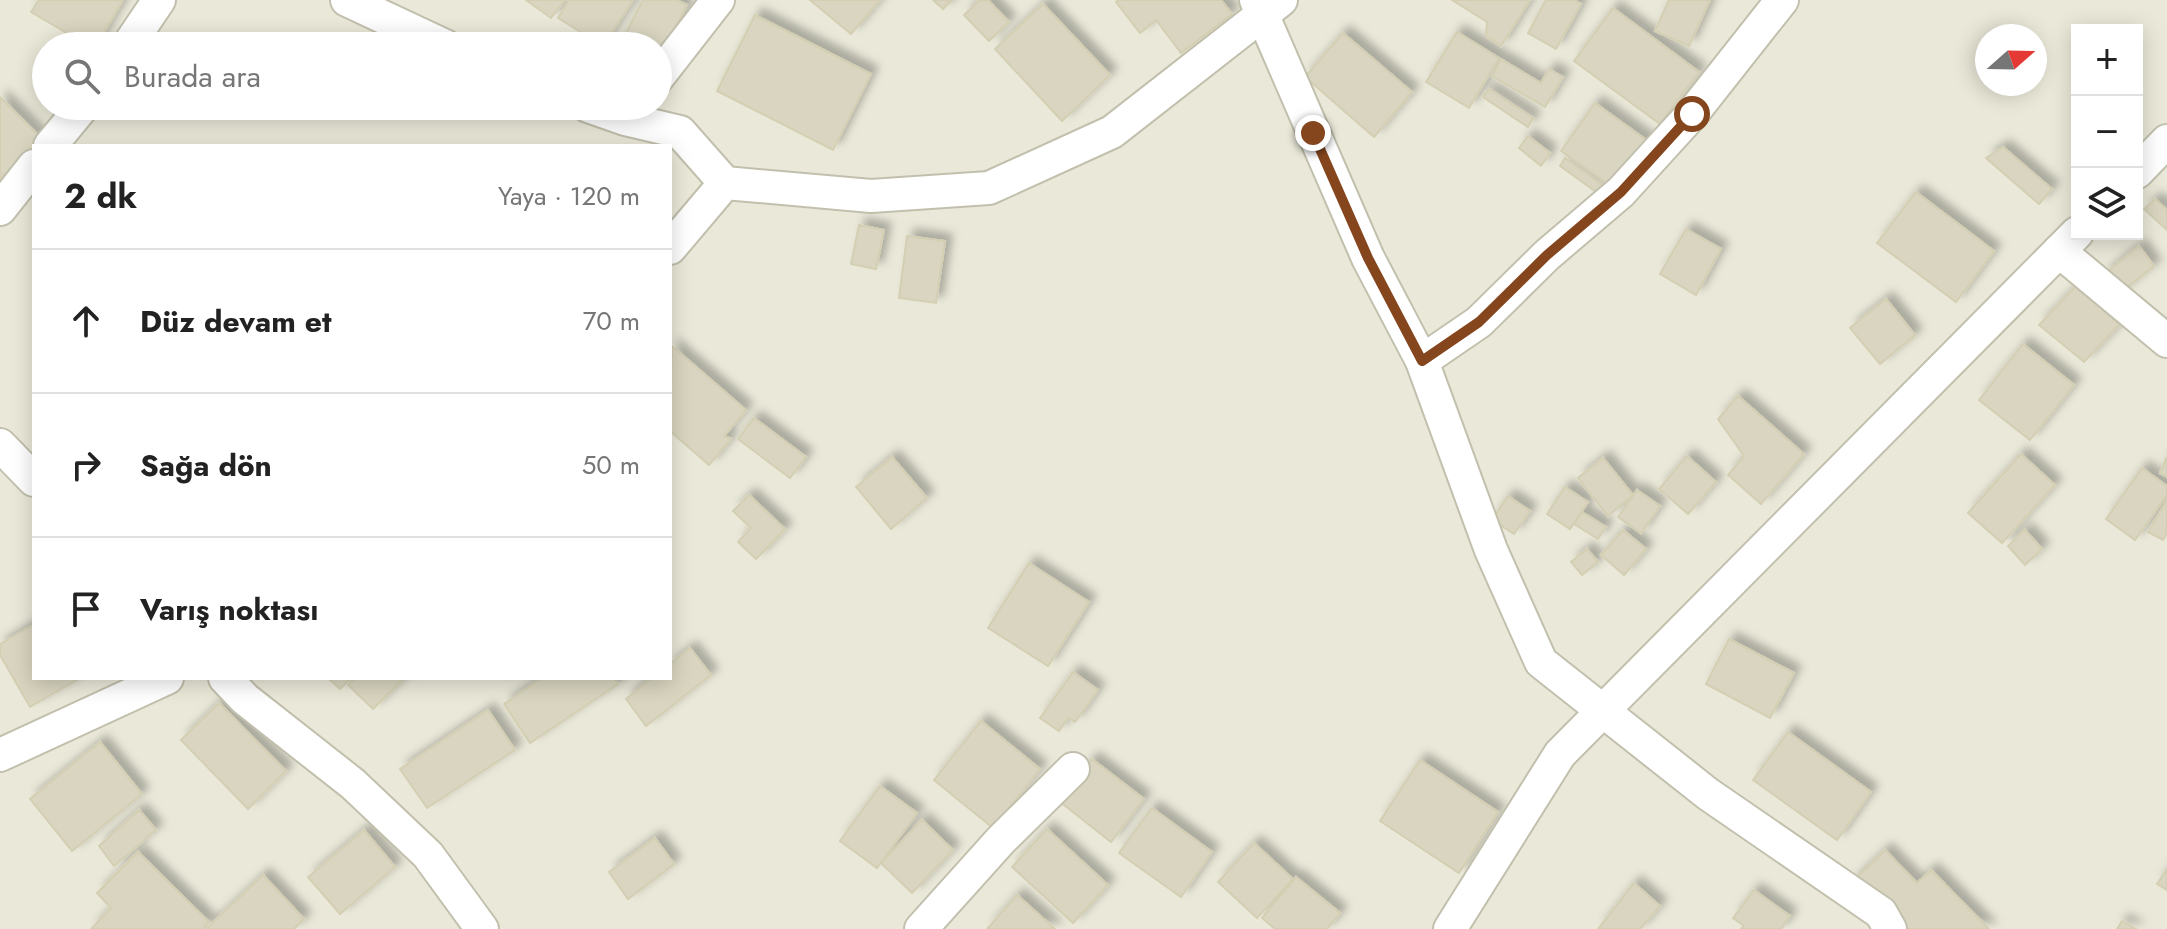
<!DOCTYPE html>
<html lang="tr">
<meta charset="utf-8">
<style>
:root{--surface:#fff;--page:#f6f6f6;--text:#222;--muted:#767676;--line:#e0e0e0}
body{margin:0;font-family:Jost,sans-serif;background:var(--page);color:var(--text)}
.controls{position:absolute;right:24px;top:24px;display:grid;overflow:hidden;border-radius:0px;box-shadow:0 4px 20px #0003}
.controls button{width:72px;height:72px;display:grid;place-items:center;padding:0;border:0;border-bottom:2px solid var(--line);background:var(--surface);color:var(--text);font:40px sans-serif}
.compass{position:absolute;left:1975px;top:24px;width:72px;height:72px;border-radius:50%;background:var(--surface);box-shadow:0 4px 20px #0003;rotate:70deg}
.stop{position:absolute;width:24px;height:24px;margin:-18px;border:6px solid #85461e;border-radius:50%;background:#fff}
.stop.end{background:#85461e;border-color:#fff;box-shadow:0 2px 8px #0008}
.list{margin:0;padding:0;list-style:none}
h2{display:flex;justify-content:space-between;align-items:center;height:104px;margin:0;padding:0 32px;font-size:34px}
h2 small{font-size:26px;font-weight:400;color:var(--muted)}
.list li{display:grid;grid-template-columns:52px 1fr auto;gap:24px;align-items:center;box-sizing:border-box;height:144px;padding:0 32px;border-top:2px solid var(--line)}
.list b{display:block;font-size:30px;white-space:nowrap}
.list em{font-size:26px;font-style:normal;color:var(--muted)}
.icon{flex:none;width:44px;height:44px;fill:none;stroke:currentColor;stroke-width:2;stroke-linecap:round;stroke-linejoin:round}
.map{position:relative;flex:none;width:2167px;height:929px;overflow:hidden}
.search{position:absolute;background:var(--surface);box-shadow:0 4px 20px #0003;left:32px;top:32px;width:640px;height:88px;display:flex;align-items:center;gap:20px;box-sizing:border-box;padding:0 28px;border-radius:44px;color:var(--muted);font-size:30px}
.panel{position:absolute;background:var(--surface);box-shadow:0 4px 20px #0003;left:32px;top:144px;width:640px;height:536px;border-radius:0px}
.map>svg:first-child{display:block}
</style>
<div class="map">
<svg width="2167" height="929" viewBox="0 0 2167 929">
<defs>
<filter id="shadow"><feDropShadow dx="7" dy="-7" stdDeviation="4" flood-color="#0004"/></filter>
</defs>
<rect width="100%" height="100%" fill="#f6f5ec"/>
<path fill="#eae9d9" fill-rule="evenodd" d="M0,0h2167v929h-2167zM2077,30h60v204h-60zM1987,36h48v48h-48zM46,46h612v60h-612zM34,146h636v532h-636z"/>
<g fill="#d9d5c0" stroke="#d4cfb3" stroke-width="2" filter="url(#shadow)">
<path d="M39,0h84l-27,46h-7l-58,-34z"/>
<path d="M526,0h39l-14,18z"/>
<path d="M569,0h64l-30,46 -45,-28z"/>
<path d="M643,0h34l10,5 -29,56v-15h-39z"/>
<path d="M810,0h70l-29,34z"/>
<path d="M933,0h19l-9,9z"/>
<path d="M980,0h8l21,22 -20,19 -25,-26z"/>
<path d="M1118,0h103l11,14 -51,39 -25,-33 -16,13 -24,-31z"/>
<path d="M1452,0h78l-29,46 -15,-10 1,-14z"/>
<path d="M1546,0h28l7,4 -25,45 -28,-16z"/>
<path d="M1669,0h41l-21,46 -34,-15z"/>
<path d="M1043,4l67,71 -48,46 -67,-72z"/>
<path d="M1613,8l86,64 -39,52 -86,-63z"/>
<path d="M755,15l116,59 -38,76 -116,-59z"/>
<path d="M1457,32l42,26 -30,50 -43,-26z"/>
<path d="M1343,33l69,59 -38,45 -69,-60z"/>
<path d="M1501,59l40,24 8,-14 14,8 -18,30 -53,-31z"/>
<path d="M1489,89l44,29 -5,9 -45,-30z"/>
<path d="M0,97l42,42 -42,40z"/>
<path d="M1595,103l54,39 -34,47 -54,-38z"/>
<path d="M1528,136l22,17 -9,13 -22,-18z"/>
<path d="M2003,147l49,42 -13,15 -53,-46z"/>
<path d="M1565,158l42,30 -5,8 -42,-30z"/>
<path d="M1916,192l78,59 -38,51 -79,-59z"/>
<path d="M2155,199l12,11v20l-23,-21z"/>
<path d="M859,225l25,5 -8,39 -25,-5z"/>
<path d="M1686,229l35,20 -25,46 -36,-21z"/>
<path d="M907,236l38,5 -9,62 -37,-5z"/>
<path d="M2139,246l15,20 -35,28 -16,-19z"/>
<path d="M2076,286l44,38 -36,38 -45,-37z"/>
<path d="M1886,299l29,36 -35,29 -30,-36z"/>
<path d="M2023,344l51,41 -44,55 -51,-40z"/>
<path d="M672,346l74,64 -22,26 7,3 -22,26 -39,-34z"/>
<path d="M1738,396l66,58 -43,50 -33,-29 16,-19 -26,-37z"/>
<path d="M754,418l52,39 -16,21 -52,-39z"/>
<path d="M2021,454l34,31 -53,58 -34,-30z"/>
<path d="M1687,456l29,26 -28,32 -29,-25z"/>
<path d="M892,457l35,41 -36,31 -35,-42z"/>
<path d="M2167,457v20l-7,-4z"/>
<path d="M1603,458l30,37 -25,21 -30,-38z"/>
<path d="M2142,468l25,18v9l-32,45 -29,-21z"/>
<path d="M1565,487l23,15 -18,27 -23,-15z"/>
<path d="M1637,490l23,16 -19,27 -23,-16z"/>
<path d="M749,495l36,34 -29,30 -18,-17 13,-14 -18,-17z"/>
<path d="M1508,496l22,15 -16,23 -22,-14z"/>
<path d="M2167,500v33l-4,7 -15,-8z"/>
<path d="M1582,512l24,15 -8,12 -24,-15z"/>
<path d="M1623,530l23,19 -22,26 -23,-20z"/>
<path d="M2025,530l17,19 -17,16 -17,-19z"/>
<path d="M1587,549l11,13 -16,13 -11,-13z"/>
<path d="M1029,563l60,39 -41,64 -60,-38z"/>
<path d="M34,625v53h46l-50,29 -30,-52v-11z"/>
<path d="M1729,639l65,34 -24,45 -64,-34z"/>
<path d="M690,648l21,27 -65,51 -20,-27 26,-21h18v-14z"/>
<path d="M1073,672l25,18 -23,32 -7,-4 -9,13 -19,-13z"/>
<path d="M328,678h23l-11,11z"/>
<path d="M355,678h49l-31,31 -25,-24z"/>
<path d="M542,678h71l5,6 -88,59 -26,-39z"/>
<path d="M219,703l67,68 -38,38 -67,-69z"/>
<path d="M488,710l27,40 -88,58 -27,-39z"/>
<path d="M981,721l59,48 -47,59 -59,-48z"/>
<path d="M1788,732l83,60 -34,48 -84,-60z"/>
<path d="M100,742l42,52 -70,57 -42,-52z"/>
<path d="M1092,759l52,40 -33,43 -52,-41z"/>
<path d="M1420,760l78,52 -39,61 -79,-52z"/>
<path d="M880,786l37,27 -40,55 -37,-27z"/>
<path d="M1152,808l60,44 -31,45 -62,-44z"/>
<path d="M139,810l17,20 -42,36 -15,-20z"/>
<path d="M922,820l31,30 -41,43 -31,-30z"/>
<path d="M1047,829l61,56 -35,38 -61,-56z"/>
<path d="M364,830l31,37 -55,47 -32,-37z"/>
<path d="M655,838l19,26 -46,35 -19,-27z"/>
<path d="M1254,843l39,36 -36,39 -39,-36z"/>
<path d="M1885,850l32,33 14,-13 58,59h-93l-45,-46z"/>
<path d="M138,852l71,70 -6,7h-112l20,-21 -14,-15z"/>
<path d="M2167,869v21l-10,-6z"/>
<path d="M263,875l41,44 -10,10h-88z"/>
<path d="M1296,877l44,36 -13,16h-52l-13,-11z"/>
<path d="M1634,883l26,23 -20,23h-42z"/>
<path d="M1754,890l36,26 -9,13h-40l3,-3 -11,-8z"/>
<path d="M1017,895l38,34h-68z"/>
<path d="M2122,921l14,8h-19z"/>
</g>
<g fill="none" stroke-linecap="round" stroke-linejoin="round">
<g stroke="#c2c0ad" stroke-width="36">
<g id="minor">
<path d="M347,0l98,46"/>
<path d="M1256,0l112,258 54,103 69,189 50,112 167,132 173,119 9,16"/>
<path d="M128,46l31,-46"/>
<path d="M658,77l60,-77"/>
<path d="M588,106l37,13 55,13 45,51 146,13 118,-8 123,-56 169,-132"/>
<path d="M50,146l33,-40"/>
<path d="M2137,172l30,-31"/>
<path d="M0,209l34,-43"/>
<path d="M670,248l55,-65"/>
<path d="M2059,251l108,90"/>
<path d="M1422,361l57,-39 68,-67 74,-63 71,-78 90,-114"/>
<path d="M0,445l34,35"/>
<path d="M225,678l20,21 108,85 75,71 54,74"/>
<path d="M0,755l167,-77"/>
<path d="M921,929l80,-89 72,-71"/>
<path d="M1450,929l110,-175 517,-521"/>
</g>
</g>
<use href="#minor" stroke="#fff" stroke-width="32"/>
</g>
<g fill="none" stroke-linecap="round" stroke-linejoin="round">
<path stroke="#85461e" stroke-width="10" d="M1313,133l55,125 54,103 57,-39 68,-67 74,-63 71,-78"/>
</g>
</svg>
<div class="controls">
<button>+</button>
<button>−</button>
<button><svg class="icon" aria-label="layers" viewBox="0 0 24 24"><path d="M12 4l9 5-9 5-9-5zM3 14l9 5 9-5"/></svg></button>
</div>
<svg class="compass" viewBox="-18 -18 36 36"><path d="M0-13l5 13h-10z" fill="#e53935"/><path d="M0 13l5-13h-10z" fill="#767676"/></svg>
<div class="stop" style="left:1692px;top:114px"></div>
<div class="stop end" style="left:1313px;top:133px"></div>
<div class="search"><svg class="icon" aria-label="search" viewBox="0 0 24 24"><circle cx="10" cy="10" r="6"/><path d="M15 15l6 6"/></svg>Burada ara</div>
<section class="panel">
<h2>2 dk<small>Yaya · 120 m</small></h2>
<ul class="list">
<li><svg class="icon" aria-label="ahead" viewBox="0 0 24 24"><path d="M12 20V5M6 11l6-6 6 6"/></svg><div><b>Düz devam et</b></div><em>70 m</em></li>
<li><svg class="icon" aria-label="right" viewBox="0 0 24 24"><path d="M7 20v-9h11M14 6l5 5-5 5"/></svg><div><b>Sağa dön</b></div><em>50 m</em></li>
<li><svg class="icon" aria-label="arrive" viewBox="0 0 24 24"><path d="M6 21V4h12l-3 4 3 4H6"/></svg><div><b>Varış noktası</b></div></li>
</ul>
</section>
</div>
